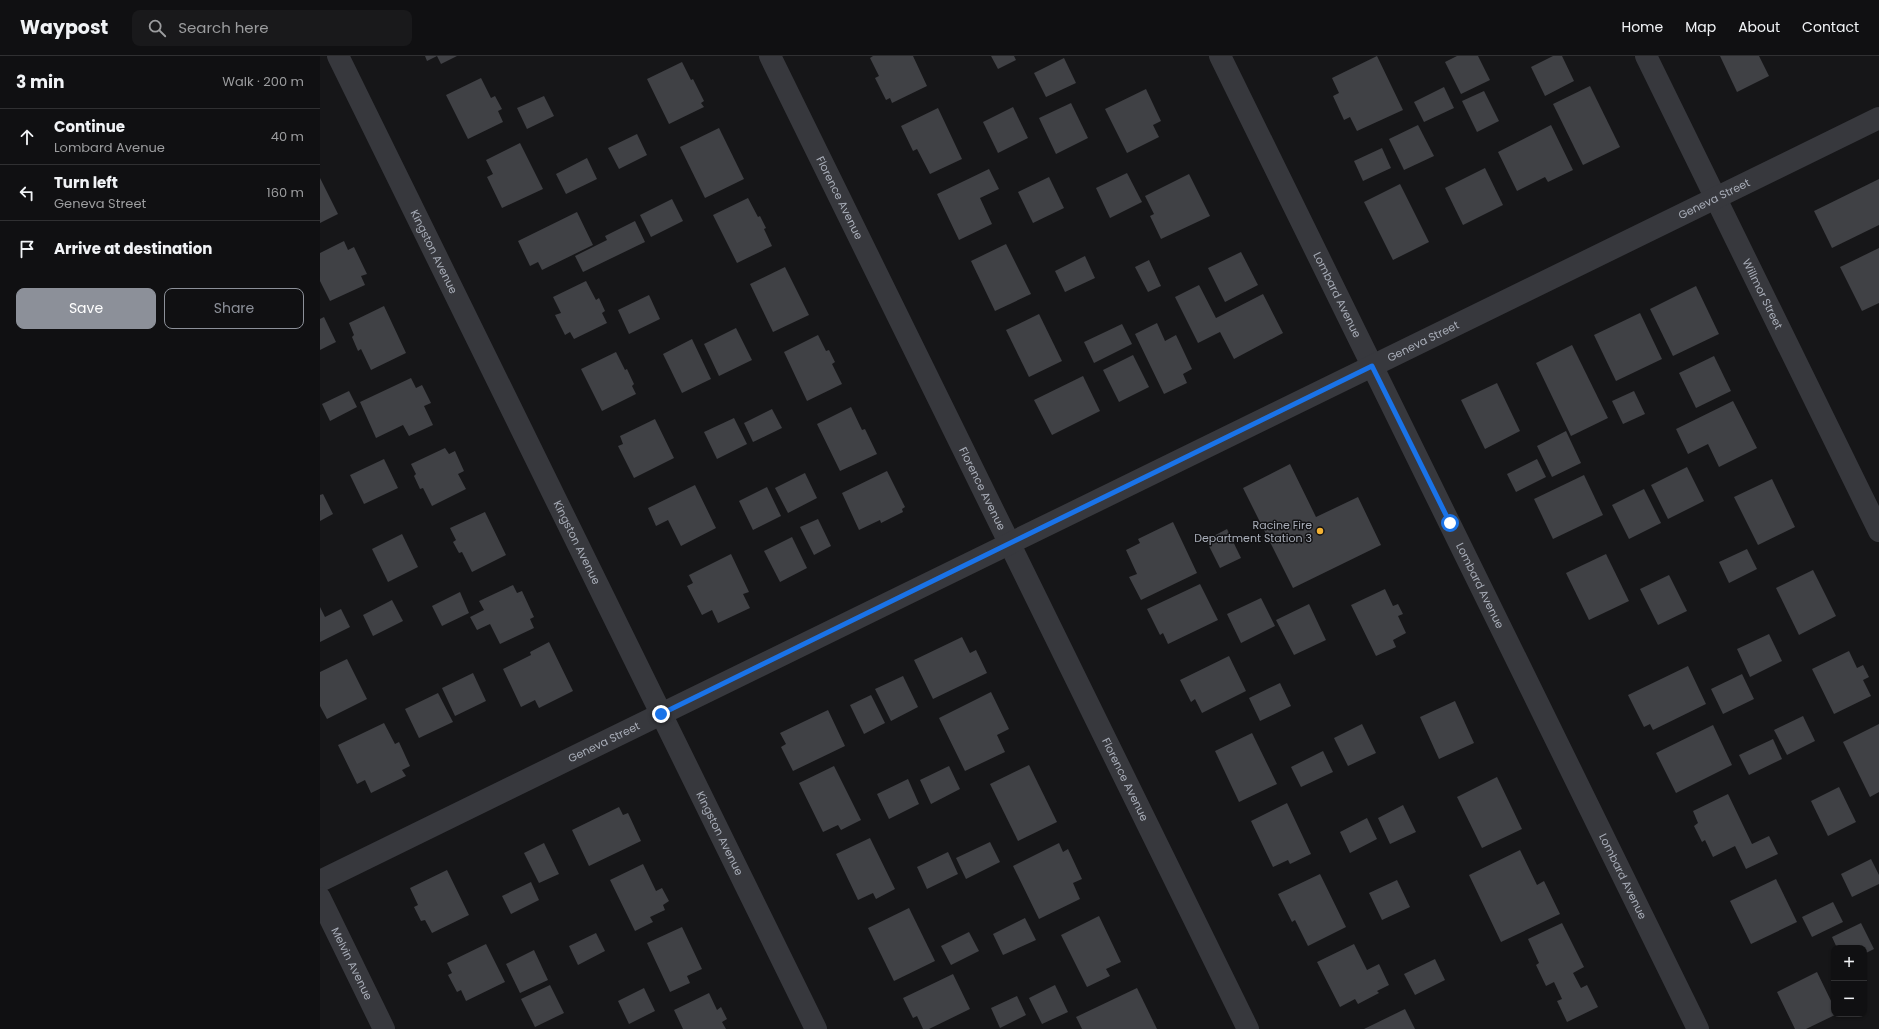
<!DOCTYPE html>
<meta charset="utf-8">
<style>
:root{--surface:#101012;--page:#19191b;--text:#f1f3f6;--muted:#9c9d9f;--line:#303032;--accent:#8c9099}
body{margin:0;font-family:Poppins,sans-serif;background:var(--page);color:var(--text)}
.controls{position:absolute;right:12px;bottom:12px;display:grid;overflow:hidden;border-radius:8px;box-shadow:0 1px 3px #0004}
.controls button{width:36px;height:36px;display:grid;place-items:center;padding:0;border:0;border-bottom:1px solid var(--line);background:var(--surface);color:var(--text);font:20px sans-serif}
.stop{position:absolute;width:12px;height:12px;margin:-9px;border:3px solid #1a73e8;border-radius:50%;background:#fff}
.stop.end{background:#1a73e8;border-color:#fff;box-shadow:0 1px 4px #0008}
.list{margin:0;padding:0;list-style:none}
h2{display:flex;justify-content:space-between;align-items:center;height:52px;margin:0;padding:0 16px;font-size:17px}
h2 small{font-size:13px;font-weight:400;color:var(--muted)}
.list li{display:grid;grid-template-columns:26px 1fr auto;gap:12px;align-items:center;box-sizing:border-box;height:56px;padding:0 16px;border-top:1px solid var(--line)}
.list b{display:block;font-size:15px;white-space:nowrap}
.list p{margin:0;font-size:13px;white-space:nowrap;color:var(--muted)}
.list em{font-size:13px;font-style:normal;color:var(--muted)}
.actions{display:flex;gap:8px;padding:12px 16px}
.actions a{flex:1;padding:9px 0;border:1px solid var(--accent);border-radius:8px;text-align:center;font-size:14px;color:var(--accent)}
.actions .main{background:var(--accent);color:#fff}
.icon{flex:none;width:22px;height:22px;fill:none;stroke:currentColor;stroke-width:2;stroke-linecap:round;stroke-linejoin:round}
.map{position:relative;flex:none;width:1559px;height:973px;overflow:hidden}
header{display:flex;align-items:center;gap:24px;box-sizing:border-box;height:56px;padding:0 20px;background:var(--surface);border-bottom:1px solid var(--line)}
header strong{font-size:19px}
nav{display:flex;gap:22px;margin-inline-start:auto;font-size:14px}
.search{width:280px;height:36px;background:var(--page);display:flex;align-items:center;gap:10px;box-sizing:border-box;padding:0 14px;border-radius:8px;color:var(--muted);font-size:15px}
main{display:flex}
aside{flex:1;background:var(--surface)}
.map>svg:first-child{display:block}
</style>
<header>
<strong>Waypost</strong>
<div class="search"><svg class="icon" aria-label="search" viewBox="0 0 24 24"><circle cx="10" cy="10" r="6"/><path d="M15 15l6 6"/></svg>Search here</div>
<nav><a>Home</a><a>Map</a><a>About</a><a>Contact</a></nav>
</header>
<main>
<aside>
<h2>3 min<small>Walk · 200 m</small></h2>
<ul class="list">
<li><svg class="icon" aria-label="ahead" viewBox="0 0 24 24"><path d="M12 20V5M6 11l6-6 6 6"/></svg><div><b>Continue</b><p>Lombard Avenue</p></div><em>40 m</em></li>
<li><svg class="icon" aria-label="left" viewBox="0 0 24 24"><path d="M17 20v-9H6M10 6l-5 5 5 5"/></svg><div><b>Turn left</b><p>Geneva Street</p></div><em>160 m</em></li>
<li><svg class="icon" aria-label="arrive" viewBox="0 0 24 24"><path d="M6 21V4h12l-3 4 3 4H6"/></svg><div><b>Arrive at destination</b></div></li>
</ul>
<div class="actions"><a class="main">Save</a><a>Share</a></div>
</aside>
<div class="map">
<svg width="1559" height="973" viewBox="0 0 1559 973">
<rect width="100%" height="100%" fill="#161618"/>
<g fill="#404145">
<path d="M105,0h32l-16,8 -4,-8 -10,5z"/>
<path d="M553,0h40l14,30 -35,17 -2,-5 -4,2 -11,-22 4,-2 -9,-18z"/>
<path d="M671,0h23l2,4 -18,9z"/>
<path d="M1057,0l26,54 -46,21 -7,-14 -6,3 -11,-24 6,-3 -7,-15z"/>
<path d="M1137,0h21l12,24 -29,14 -16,-32z"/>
<path d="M1233,0h9l12,25 -29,15 -14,-29z"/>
<path d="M1400,0h39l10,20 -32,16z"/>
<path d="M744,2l12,25 -30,14 -12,-24z"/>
<path d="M362,6l9,18 2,-1 11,22 -3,2 3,4 -35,17 -22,-45z"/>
<path d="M161,22l10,20 4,-2 7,13 -4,2 5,11 -35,17 -22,-44z"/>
<path d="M1270,30l30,61 -37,18 -30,-61z"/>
<path d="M1124,31l10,21 -30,14 -10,-20z"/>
<path d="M826,33l15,32 -8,4 6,12 -32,16 -22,-44z"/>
<path d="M1164,35l15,30 -22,11 -15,-31z"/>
<path d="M224,40l10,20 -27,13 -10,-21z"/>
<path d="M751,47l17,35 -32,16 -17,-36z"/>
<path d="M693,51l15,31 -30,15 -15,-31z"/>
<path d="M618,52l24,51 -32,15 -13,-25 -4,2 -12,-25z"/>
<path d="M1098,69l16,31 -30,14 -15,-31z"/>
<path d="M1231,69l22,45 -25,12 -3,-5 -28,14 -19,-39z"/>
<path d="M399,72l25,51 -39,19 -25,-51z"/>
<path d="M317,78l10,21 -28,14 -11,-21z"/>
<path d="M200,87l23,46 -41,19 -15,-31 6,-3 -7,-14z"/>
<path d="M1062,92l9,20 -28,13 -9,-20z"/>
<path d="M267,102l10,21 -31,15 -10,-20z"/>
<path d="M1165,112l18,37 -40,20 -18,-37z"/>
<path d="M669,113l10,20 -19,9 12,26 -33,16 -22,-46z"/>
<path d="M807,117l15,29 -32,16 -14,-30z"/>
<path d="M869,118l21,42 -49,23 -11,-23 4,-2 -9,-18z"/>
<path d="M729,121l15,31 -31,15 -15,-31z"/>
<path d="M0,122l18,36 -18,9z"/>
<path d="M1559,123v46l-47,23 -18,-37z"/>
<path d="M1080,128l29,58 -36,18 -29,-58z"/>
<path d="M428,142l10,19 2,-1 6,12 -2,1 8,17 -35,17 -24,-48z"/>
<path d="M352,143l11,22 -32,16 -11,-22z"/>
<path d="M257,156l16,33 -51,25 -4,-8 -8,4 -12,-25z"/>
<path d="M315,165l10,21 -62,30 -8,-16 32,-16 -2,-4z"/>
<path d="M24,185l4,9 6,-3 13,27 -6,2 4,9 -35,16 -10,-20v-28z"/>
<path d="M686,188l25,50 -36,17 -24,-50z"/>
<path d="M1559,192v55l-17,8 -22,-44z"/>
<path d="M921,196l17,33 -33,17 -17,-34z"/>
<path d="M765,200l10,22 -30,14 -10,-21z"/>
<path d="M829,204l12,26 -13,6 -13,-25z"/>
<path d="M465,211l24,48 -36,17 -23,-48z"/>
<path d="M266,225l10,19 3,-2 6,13 -3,2 5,10 -33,16 -4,-7 -5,3 -10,-20 6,-2 -8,-16z"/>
<path d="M879,229l17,33 47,-24 20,39 -49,26 -14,-27 -22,11 -23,-46z"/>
<path d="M1376,230l23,48 -46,22 -23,-47z"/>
<path d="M329,239l11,24 -31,15 -11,-24z"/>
<path d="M64,250l22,47 -35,17 -10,-21 -3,2 -6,-14 2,-2 -5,-12z"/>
<path d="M1320,257l22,46 -46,22 -22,-46z"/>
<path d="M719,258l23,47 -33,16 -23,-47z"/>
<path d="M4,261l12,25 -16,8v-31z"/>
<path d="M837,267l8,18 11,-6 16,34 -9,5 4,9 -23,11 -29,-60z"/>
<path d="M802,268l10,20 -38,19 -10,-21z"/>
<path d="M416,272l16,32 -33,16 -15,-32z"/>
<path d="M498,279l8,16 3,-1 6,12 -3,2 10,20 -35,17 -23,-49z"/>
<path d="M372,283l19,40 -29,14 -19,-39z"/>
<path d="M1252,289l36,73 -37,18 -35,-73z"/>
<path d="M296,296l9,18 2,-1 7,15 -2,2 4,8 -34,17 -21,-42z"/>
<path d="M813,299l16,32 -30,15 -16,-32z"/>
<path d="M1394,300l17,35 -35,17 -17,-35z"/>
<path d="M763,320l17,35 -48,24 -18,-35z"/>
<path d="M91,322l5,10 6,-3 9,18 -7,3 9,19 -24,11 -6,-11 -27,13 -16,-36z"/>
<path d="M1177,327l23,48 -35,18 -24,-49z"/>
<path d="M29,335l8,16 -27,14 -8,-17z"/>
<path d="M1314,335l11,23 -22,10 -11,-23z"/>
<path d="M1413,345l24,47 -38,19 -11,-23 -20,10 -12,-25z"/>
<path d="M531,351l11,23 3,-1 12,25 -37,17 -23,-47z"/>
<path d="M452,353l10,19 -29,14 -9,-19z"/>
<path d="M414,362l13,26 -30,15 -13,-27z"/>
<path d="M335,363l19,39 -40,20 -16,-32 5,-2 -3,-8z"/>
<path d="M1246,375l15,32 -29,14 -15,-31z"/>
<path d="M125,392l4,6 6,-3 9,20 -6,3 8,15 -34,17 -9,-18 -3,1 -6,-13 2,-2 -5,-10z"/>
<path d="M64,403l14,29 -34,16 -14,-29z"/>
<path d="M1217,403l9,18 -30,15 -9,-18z"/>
<path d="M970,408l26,53 42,-20 23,48 -88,43 -50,-100z"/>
<path d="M1367,411l17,34 -36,18 -17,-34z"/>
<path d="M567,415l18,36 -3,2 1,3 -22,11 -1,-3 -21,10 -17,-37z"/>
<path d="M485,417l12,25 -29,15 -13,-25z"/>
<path d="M1264,419l19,40 -50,24 -19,-40z"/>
<path d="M1452,423l23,48 -37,18 -24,-48z"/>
<path d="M375,429l21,43 -35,18 -13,-26 -12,6 -8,-18z"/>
<path d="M447,431l14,29 -28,14 -14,-29z"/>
<path d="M1324,433l17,34 -32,16 -17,-34z"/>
<path d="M3,438l10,20 -13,7v-26z"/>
<path d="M165,456l21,43 -34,17 -10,-20 -3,1 -6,-11 3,-2 -6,-12z"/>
<path d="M498,463l13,27 -17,9 -14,-28z"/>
<path d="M853,466l24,51 -56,27 -12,-23 8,-3 -11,-24 14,-7 -2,-4z"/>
<path d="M907,473l14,29 -21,10 -14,-28z"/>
<path d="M82,478l16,33 -30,15 -16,-33z"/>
<path d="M472,481l15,31 -27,14 -16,-31z"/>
<path d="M1427,493l10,20 -28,14 -10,-21z"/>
<path d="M411,498l18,38 -6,2 7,14 -32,15 -6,-13 -10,5 -15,-29 6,-3 -4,-8z"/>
<path d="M1286,498l23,47 -40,19 -23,-47z"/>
<path d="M1493,514l23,46 -37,19 -23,-47z"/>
<path d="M1349,519l18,36 -29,14 -18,-36z"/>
<path d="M880,528l18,36 -50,24 -5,-11 -3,2 -13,-26z"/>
<path d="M193,529l4,8 5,-2 12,26 -4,2 4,9 -34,16 -10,-20 -13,6 -7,-13 14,-7 -5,-9z"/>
<path d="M1065,533l8,17 5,-2 5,10 -5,2 8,17 -13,7 3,7 -20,9 -25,-51z"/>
<path d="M140,536l9,21 -27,13 -10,-20z"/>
<path d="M941,542l14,28 -34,17 -14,-29z"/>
<path d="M72,544l11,21 -30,15 -10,-21z"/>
<path d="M989,548l17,36 -32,15 -18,-35z"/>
<path d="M0,551l5,10 16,-8 9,18 -30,15z"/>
<path d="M1449,578l13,27 -32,16 -13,-28z"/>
<path d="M642,581l8,16 6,-3 11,23 -54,26 -19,-39z"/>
<path d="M229,586l24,49 -34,17 -4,-8 -14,7 -18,-38 28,-14 -1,-3z"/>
<path d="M1529,595l8,17 6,-3 6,12 -6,3 8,16 -37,18 -22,-45z"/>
<path d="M909,600l17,35 -44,22 -7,-14 -4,3 -11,-22z"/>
<path d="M27,603l20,40 -40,20 -7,-13v-34z"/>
<path d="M1368,610l18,38 -53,26 -3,-6 -6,3 -16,-32z"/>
<path d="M153,617l13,28 -31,15 -13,-28z"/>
<path d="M1422,618l12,25 -31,15 -12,-25z"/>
<path d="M583,620l15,31 -27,14 -16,-32z"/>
<path d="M960,627l11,23 -31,15 -11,-23z"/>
<path d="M671,636l18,37 -12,6 8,17 -40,19 -26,-53z"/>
<path d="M118,637l15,29 -34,16 -14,-29z"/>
<path d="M551,639l14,28 -21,11 -14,-29z"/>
<path d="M1135,645l19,42 -35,16 -19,-42z"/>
<path d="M508,654l17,36 -52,25 -12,-24 5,-3 -6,-11z"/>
<path d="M1483,660l12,25 -28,14 -13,-25z"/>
<path d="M64,667l11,21 4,-2 11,24 -8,4 4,6 -35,17 -6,-13 -8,4 -19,-39z"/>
<path d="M1042,668l14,29 -28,13 -14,-28z"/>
<path d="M1559,668v68l-9,5 -27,-55z"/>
<path d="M1393,669l19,40 -56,28 -20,-40z"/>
<path d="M932,677l25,51 -38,18 -24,-51z"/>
<path d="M1453,683l9,20 -33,16 -10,-20z"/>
<path d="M1003,695l10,21 -32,15 -10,-20z"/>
<path d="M709,709l28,57 -39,19 -28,-57z"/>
<path d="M514,710l27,54 -20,10 -3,-5 -15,7 -24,-49z"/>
<path d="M629,710l11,23 -29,15 -11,-24z"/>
<path d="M1177,721l25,52 -40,19 -25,-51z"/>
<path d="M588,723l11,25 -30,15 -12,-25z"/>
<path d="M1519,731l17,35 -28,14 -17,-35z"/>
<path d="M1408,738l24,50 17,-8 9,18 -32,15 -11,-23 -22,11 -8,-17 -3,2 -8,-16 4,-3 -5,-12z"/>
<path d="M967,747l24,51 -21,10 -2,-4 -15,7 -22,-46z"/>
<path d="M1083,749l13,27 -26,12 -12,-26z"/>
<path d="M299,751l4,8 5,-2 13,28 -52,25 -17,-36z"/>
<path d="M1047,762l10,21 -27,14 -10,-21z"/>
<path d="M550,782l25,51 -19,10 -3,-6 -15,7 -22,-46z"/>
<path d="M670,786l10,20 -34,17 -10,-21z"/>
<path d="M224,787l15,31 -20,9 -15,-30z"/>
<path d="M739,787l4,9 5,-3 14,30 -9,4 7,16 -41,20 -26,-53z"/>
<path d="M1200,794l17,35 7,-4 16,33 -59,28 -32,-67z"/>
<path d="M628,796l10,22 -31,15 -10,-22z"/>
<path d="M1551,803l8,16v9l-27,13 -11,-23z"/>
<path d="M323,808l13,27 6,-3 7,13 -6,4 2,5 -15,7 3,5 -18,9 -25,-51z"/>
<path d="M127,814l22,45 -37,18 -7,-13 -4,1 -7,-14 4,-2 -8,-17z"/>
<path d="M1000,818l26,53 -38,19 -13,-26 -3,2 -14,-28z"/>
<path d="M1456,823l21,43 -46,22 -21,-43z"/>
<path d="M1077,824l13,27 -28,13 -13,-27z"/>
<path d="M211,826l8,18 -28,14 -9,-18z"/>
<path d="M1513,846l10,20 -31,15 -10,-20z"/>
<path d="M589,852l26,53 -41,20 -26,-53z"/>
<path d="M779,860l22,46 -15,7 4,7 -23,11 -26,-52z"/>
<path d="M705,862l11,22 -33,15 -10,-21z"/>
<path d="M1242,867l22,44 -11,6 8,15 6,-3 11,22 -31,15 -10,-21 5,-2 -8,-17 -8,4 -10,-21 3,-2 -11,-24z"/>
<path d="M1541,867l13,26 -10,5v-6h-27l-5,-11z"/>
<path d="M362,871l20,42 -15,7 3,7 -20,9 -23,-49z"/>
<path d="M649,876l10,19 -28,14 -10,-19z"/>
<path d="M276,877l9,18 -27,14 -9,-19z"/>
<path d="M166,888l19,38 -39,19 -5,-11 -4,2 -9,-17 4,-2 -5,-10z"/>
<path d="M1034,888l13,26 12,-6 10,21 -12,6 2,2 -21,11 -3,-5 -15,8 -23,-45z"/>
<path d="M214,894l14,30 -28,13 -14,-29z"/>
<path d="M1115,903l10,21 -30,15 -11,-21z"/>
<path d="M1497,916l17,35v7h3l-31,15h-11l-18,-37z"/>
<path d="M633,918l17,35 -41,20h-6l-6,-13 -4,2 -10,-20z"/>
<path d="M230,929l14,28 -29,14 -14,-28z"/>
<path d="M735,929l13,27 -26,12 -13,-26z"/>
<path d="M324,932l11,23 -26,13 -11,-23z"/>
<path d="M817,932l20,41h-75l-6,-12z"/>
<path d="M389,937l8,17 4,-3 6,12 -5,3 4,7h-43l-9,-19z"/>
<path d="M697,940l9,19 -26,13 -9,-20z"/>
<path d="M1085,953l10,20h-51z"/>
</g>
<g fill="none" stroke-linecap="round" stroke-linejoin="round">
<g stroke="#37383d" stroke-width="22">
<path id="s1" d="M18,0l478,973"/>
<path id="s2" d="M450,0l478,973"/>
<path id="s3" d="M900,0l478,973"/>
<path id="s4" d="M1326,0l233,475"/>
<path id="s5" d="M0,825l1559,-763"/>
</g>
<path stroke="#37383d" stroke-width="22" id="s6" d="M0,842l64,131"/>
</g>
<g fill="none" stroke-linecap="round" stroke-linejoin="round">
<path stroke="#1a73e8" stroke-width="5" d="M341,658l711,-348 78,157"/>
</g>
<circle fill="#f2b134" stroke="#111113" stroke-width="1.5" cx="1000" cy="475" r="4"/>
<g text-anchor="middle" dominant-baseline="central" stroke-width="3" stroke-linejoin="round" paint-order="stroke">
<g font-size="11" fill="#a8adb8" stroke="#111113">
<text stroke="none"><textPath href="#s2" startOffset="158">Florence Avenue</textPath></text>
<text stroke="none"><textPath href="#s5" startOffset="1552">Geneva Street</textPath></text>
<text stroke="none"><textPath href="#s1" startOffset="218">Kingston Avenue</textPath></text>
<text stroke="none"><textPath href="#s4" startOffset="265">Willmor Street</textPath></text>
<text stroke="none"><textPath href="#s3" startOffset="266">Lombard Avenue</textPath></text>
<text stroke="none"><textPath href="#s5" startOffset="1228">Geneva Street</textPath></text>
<text stroke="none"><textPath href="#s2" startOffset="482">Florence Avenue</textPath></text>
<text stroke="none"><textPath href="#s1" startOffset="542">Kingston Avenue</textPath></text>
<text stroke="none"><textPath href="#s3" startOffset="590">Lombard Avenue</textPath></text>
<text stroke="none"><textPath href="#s5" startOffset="316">Geneva Street</textPath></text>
<text stroke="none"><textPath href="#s2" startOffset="806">Florence Avenue</textPath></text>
<text stroke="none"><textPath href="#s1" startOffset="866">Kingston Avenue</textPath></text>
<text stroke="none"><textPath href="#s3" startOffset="914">Lombard Avenue</textPath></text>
<text stroke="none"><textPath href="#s6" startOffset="73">Melvin Avenue</textPath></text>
</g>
<g font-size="11" fill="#a8adb8" stroke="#111113" text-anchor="end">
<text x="992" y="469">Racine Fire<tspan x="992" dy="13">Department Station 3</tspan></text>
</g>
</g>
</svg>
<div class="controls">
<button>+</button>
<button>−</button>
</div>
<div class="stop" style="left:1130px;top:467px"></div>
<div class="stop end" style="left:341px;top:658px"></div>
</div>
</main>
